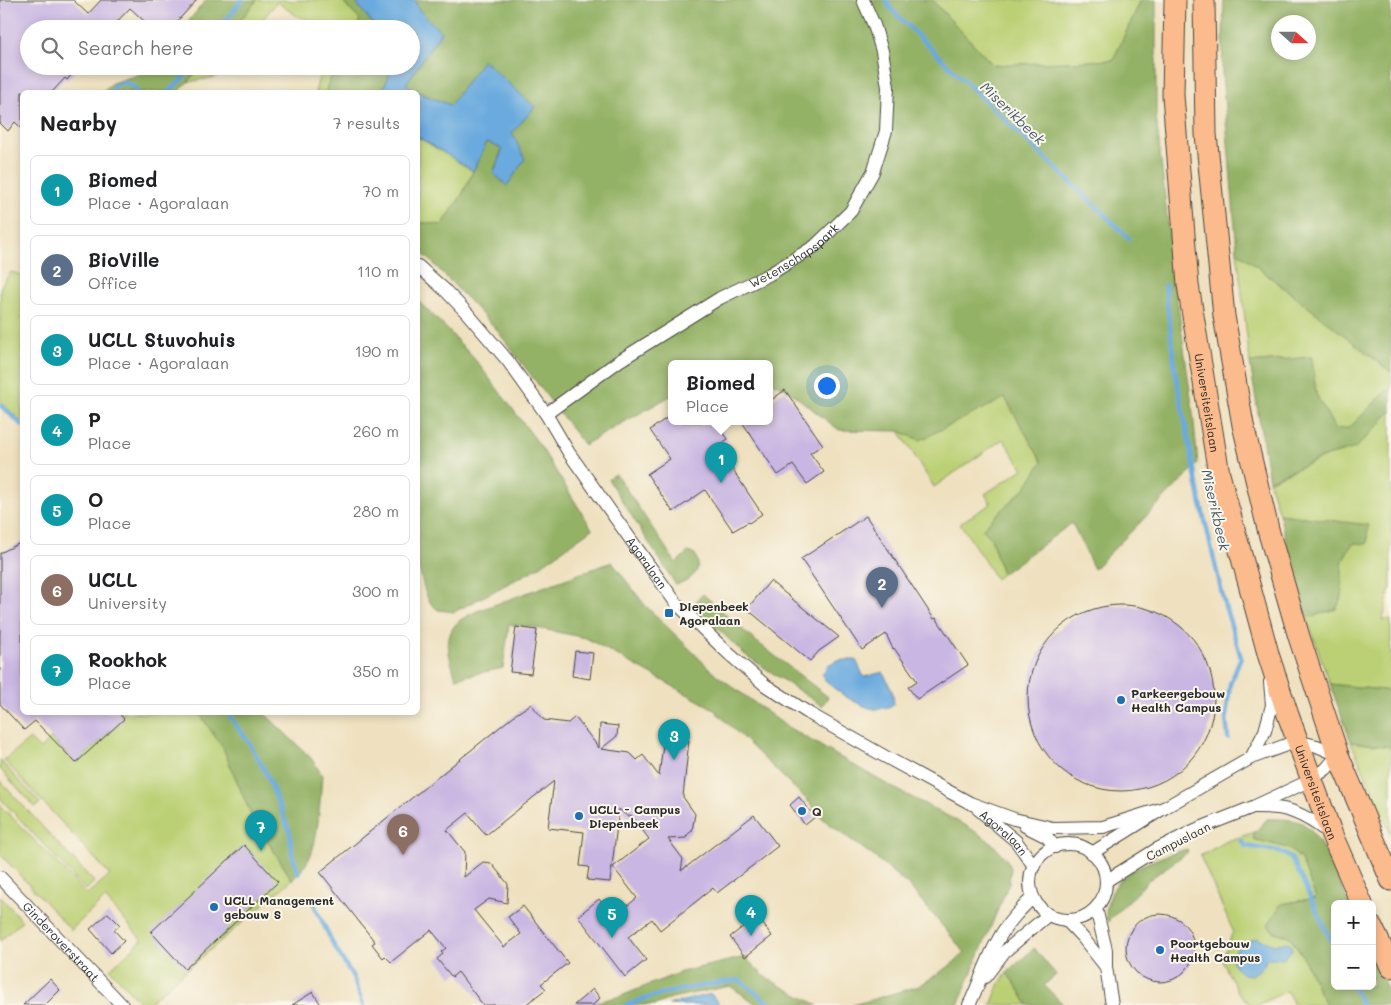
<!DOCTYPE html>
<meta charset="utf-8">
<style>
:root{--surface:#fff;--page:#f6f6f6;--text:#202124;--muted:#757577;--line:#e0e0e0;--accent:#1f6fb2}
body{margin:0;font-family:Mali,sans-serif;background:var(--page);color:var(--text)}
.controls{position:absolute;right:15px;bottom:15px;display:grid;overflow:hidden;border-radius:8px;box-shadow:0 2px 8px #0003}
.controls button{width:45px;height:45px;display:grid;place-items:center;padding:0;border:0;border-bottom:1px solid var(--line);background:var(--surface);color:var(--text);font:25px sans-serif}
.compass{position:absolute;left:1271px;top:15px;width:45px;height:45px;border-radius:50%;background:var(--surface);box-shadow:0 2px 8px #0003;rotate:111deg}
.you{position:absolute;left:826px;top:385px;width:18px;height:18px;margin:-12px;border:4px solid #fff;border-radius:50%;background:#1a73e8;box-shadow:0 0 0 8px #1a73e833}
.badge{display:grid;place-items:center;width:32px;height:32px;border-radius:50%;background:var(--accent);color:#fff;font-size:16px;font-weight:700}
.pin{position:absolute;translate:-50% -41px;filter:drop-shadow(0 1px 2px #0008)}
.pin::after{content:'';position:absolute;top:26px;width:18px;height:15px;background:inherit;clip-path:polygon(0 0,100% 0,50% 100%)}
.popup{position:absolute;left:668px;top:360px;width:105px;height:65px;box-sizing:border-box;display:grid;place-content:center;border-radius:8px;background:var(--surface);filter:drop-shadow(0 1px 4px #0005);font-size:16px;white-space:nowrap;color:var(--muted)}
.popup b{font-size:19px;color:var(--text)}
.popup::after{content:'';position:absolute;left:50%;top:100%;margin-left:-10px;border:10px solid transparent;border-top-color:var(--surface)}
.list{margin:0;padding:0;list-style:none}
h2{display:flex;justify-content:space-between;align-items:center;height:65px;margin:0;padding:0 20px;font-size:21px}
h2 small{font-size:16px;font-weight:400;color:var(--muted)}
.list li{display:grid;grid-template-columns:32px 1fr auto;gap:15px;align-items:center;box-sizing:border-box;height:70px;margin:0 10px 10px;padding:0 10px;border:1px solid var(--line);border-radius:8px}
.list b{display:block;font-size:19px;white-space:nowrap}
.list p{margin:0;font-size:16px;white-space:nowrap;color:var(--muted)}
.list em{font-size:16px;font-style:normal;color:var(--muted)}
.icon{flex:none;width:28px;height:28px;fill:none;stroke:currentColor;stroke-width:2;stroke-linecap:round;stroke-linejoin:round}
.map{position:relative;flex:none;width:1391px;height:1005px;overflow:hidden}
.search{position:absolute;background:var(--surface);box-shadow:0 2px 8px #0003;left:20px;top:20px;width:400px;height:55px;display:flex;align-items:center;gap:12px;box-sizing:border-box;padding:0 18px;border-radius:28px;color:var(--muted);font-size:19px}
.panel{position:absolute;background:var(--surface);box-shadow:0 2px 8px #0003;left:20px;top:90px;width:400px;height:625px;border-radius:8px}
.map>svg:first-child{display:block}
</style>
<div class="map">
<svg width="1391" height="1005" viewBox="0 0 1391 1005">
<rect width="100%" height="100%" fill="#fbf7ec"/>
<filter id="ink" filterUnits="userSpaceOnUse"><feTurbulence type="fractalNoise" baseFrequency=".02" numOctaves="2"/><feDisplacementMap in="SourceGraphic" scale="10" xChannelSelector="R" yChannelSelector="G"/><feConvolveMatrix kernelMatrix="1 2 1 2 8 2 1 2 1" color-interpolation-filters="sRGB"/></filter>
<filter id="wash" filterUnits="userSpaceOnUse"><feTurbulence type="fractalNoise" baseFrequency=".0096" numOctaves="4" result="noise"/><feDisplacementMap in="SourceGraphic" scale="20" xChannelSelector="R" yChannelSelector="G"/><feGaussianBlur stdDeviation="1.12" result="paint"/><feColorMatrix in="noise" values="0 0 0 0 0 0 0 0 0 0 0 0 0 0 0 0 0 1.4 0 .05"/><feComposite in="paint" operator="in"/></filter>
<g filter="url(#wash)">
<rect width="100%" height="100%" fill="#efe1c0"/>
<g fill="#bbd074" stroke="#737e50">
<path d="M257,0h84l19,20 -5,9h-23l1,-2 -36,-11 -20,-14 -22,27h-22z"/>
<path d="M932,0h209l-28,60 -120,5z"/>
<path d="M201,66h24l-9,11 -28,5z"/>
<path d="M322,66h15l-10,20 -1,6h-11z"/>
<path d="M418,138h2l53,33 -11,24 -20,30 -24,-3z"/>
<path d="M1237,251l154,121v15l-42,41 -14,2 -19,-36 -5,-37 -61,6z"/>
<path d="M11,272l11,3v147l-22,-21v-114z"/>
<path d="M1005,397l37,65 -16,25 -44,42 9,9 11,36 -6,5 -36,-56 31,-19 -6,-10 38,-25 -20,-30 -69,48 -35,-56 21,9z"/>
<path d="M1391,411v178l-2,2 -6,29h8v71l-61,-7 -23,-66 29,-9 6,-13 -1,-31 6,-13 21,-27 -89,-11 -10,-33 55,-24 31,-9 19,-18z"/>
<path d="M118,713h81l24,35 27,64 42,68 -146,125h-4l-32,-36 32,-29 -37,-42 -34,32 -71,-76v-49l87,89 23,-19 -106,-115 26,-21 10,10 11,-11 25,25 48,-44z"/>
<path d="M1351,742l40,5v87z"/>
<path d="M0,760l40,43 -5,4 -35,-38z"/>
<path d="M0,781l94,101 -8,8 -86,-92z"/>
<path d="M1255,832l-2,7 35,9 13,11 15,39 -35,6 -7,28 15,4 14,20 15,34 9,15h-33l-7,-14 -29,14h-8l-12,-13 -16,-31 11,-30 -33,-75 27,-15z"/>
<path d="M0,896l22,25 -22,20z"/>
<path d="M1007,973l13,18 8,14h-37l9,-22z"/>
</g>
<g fill="#94b266" stroke="#606e48" fill-rule="evenodd">
<path d="M206,0h51l-24,29h-51z"/>
<path d="M341,0h13l23,29h-22l5,-9z"/>
<path d="M415,0h517l61,65 120,-5 28,-60h15v116l16,146 21,151 5,51 -104,105 -22,-46 -70,51 -11,-36 -9,-9 44,-42 16,-25 -37,-64 -85,42 -21,-9 -60,-1 -54,-42 -15,-7v-17h-37l-3,-1 -3,1h-55v31l-88,50 -88,-116 -67,-70 -11,-9v-28l24,3 20,-30 25,-53 15,7 -9,24 32,-14 -75,-54 -28,-11 -16,-10 35,-52 -23,-22z"/>
<path d="M1224,0h167v372l-154,-121 -15,-179zM1278,22h30v30h-30z"/>
<path d="M148,66h53l-22,26h-77l10,-9 29,-9z"/>
<path d="M337,66h56l-11,26h-56l1,-6z"/>
<path d="M418,301l29,28 30,33 62,82 53,85 -56,40 -82,43 -16,-2 -7,-6 -5,-9 -8,-30z"/>
<path d="M1312,357l4,37 19,35 14,-1 42,-41v24l-17,19 -19,18 -31,9 -55,23 -19,-117z"/>
<path d="M616,474l60,89 12,-11 7,2c9,18 -4,25 -19,31l-68,-106z"/>
<path d="M1279,514l89,11 -1,19 -13,-1c-18,20 -10,28 -12,51 0,5 -4,11 -6,15l-29,9z"/>
<path d="M612,562l32,42 70,69 72,53 102,59 77,40 26,17 16,18 4,8 -2,15 -51,122h-105l66,-19 29,-19 17,-14 -55,-66 -34,-29 -52,-38 -16,-19 -96,-93 -126,-70 -59,-12 -18,-1 -6,43 -47,10c-6,-19 -15,-41 3,-57 5,-4 13,-7 18,-10z"/>
<path d="M703,594l50,45 75,58 -6,9 -78,-52 -51,-50z"/>
<path d="M1330,684l61,7v56l-40,-5z"/>
<path d="M199,713h65l47,45 11,17c-2,23 -3,64 -13,84 -4,8 -11,15 -17,21l-42,-68 -27,-64z"/>
<path d="M1267,819c12,0 28,-1 38,6 16,11 35,60 44,79h-14v82h37v-29l19,41v7h-64l-9,-15 -15,-34 -14,-20 -15,-4 -6,-7 13,-21 35,-6 -15,-39 -13,-11 -35,-9 2,-7z"/>
<path d="M1187,849l1,3 -38,27 -42,43c-3,-8 -2,-14 1,-22 2,-6 5,-12 9,-18 12,-15 50,-28 69,-33z"/>
<path d="M1034,948l22,27 -12,10 20,20h-36l-8,-14 -13,-18z"/>
<path d="M745,957l18,18 16,10 39,20h-60l-28,-19 -59,12 -15,7h-72l37,-9 60,-24z"/>
</g>
<g fill="#6baade" stroke="#4b6a84">
<path d="M354,0h61l4,10 22,22 -35,52 16,10 28,11 33,-45 52,47 -23,26 13,26 -18,27 -14,-13 5,-10 4,-14 -15,-7 -14,29 -53,-33h-2v-46h-36l11,-26h18v-37h-34z"/>
<path d="M837,660h19l8,17 19,-5 10,21 1,12c-6,2 -14,5 -20,4 -14,-2 -46,-21 -52,-34l6,-10z"/>
<path d="M1258,938l16,7 13,-3 4,3 1,5 -8,9 -13,-1 -5,2 -3,7 -11,8 -9,-1c-3,-2 -7,-6 -9,-9 -7,-14 13,-25 24,-27z"/>
<path d="M711,994l9,11h-51l6,-2z"/>
</g>
<g fill="none" stroke-linecap="round" stroke-linejoin="round">
<g stroke="#6baade" stroke-width="4.5">
<path d="M886,0l4,8c78,78 159,153 239,230"/>
<path d="M219,29l23,-29"/>
<path d="M113,92v-5l11,-5 11,6 2,4"/>
<path d="M169,92l16,-16 5,-10"/>
<path d="M1165,285l10,85 25,130 25,106 16,51 -11,27 -4,33 2,21"/>
<path d="M0,405l22,20"/>
<path d="M229,712l2,6 19,26 17,31 23,57 2,22 7,20"/>
<path d="M1241,840l4,6 34,5 13,8 43,90"/>
<path d="M311,898l22,46 20,33 10,28"/>
<path d="M1353,986l9,19"/>
<path d="M627,1005c37,-14 73,-19 112,-25l33,25"/>
</g>
</g>
<g id="blocks">
<g fill="#c9b6e2">
<path d="M0,0h73l15,14 13,-14h96l-27,29h-17l-23,-21 -20,21h-81v37h50l-12,14 -2,-2 -13,14h-30v37l-7,-7 -7,9 -8,-8z"/>
<path d="M785,390l38,55 -13,8 14,19 -17,12 -14,-19 -15,10 -36,-53h28v-21z"/>
<path d="M672,414v8h44l12,17 -11,7 45,68 -13,9 -1,-1 -15,9 -28,-41 -32,22 -26,-38 23,-15 -20,-29z"/>
<path d="M866,516l68,103 2,-1 32,47 -51,34 -9,-12 9,-6 -23,-33 -1,1 -7,-15 -24,16 -61,-91z"/>
<path d="M22,542v170h96l6,7 -48,44 -41,-42 -11,9 -24,-26v-151z"/>
<path d="M770,581l69,56 -20,14 -9,10 -63,-52z"/>
<circle cx="1121" cy="698" r="93"/>
<path d="M516,627l21,3 -6,44 -21,-2z"/>
<path d="M575,651l18,2 -3,26 -18,-3z"/>
<path d="M531,704l13,16 24,3 7,-6 24,31 1,-24 18,2 -1,10 -16,13 29,4 7,7 6,-5 16,21 5,-39 25,3 -6,57 12,17 -3,17 -5,4 -1,3 -18,1 15,20 -2,12 73,-56 24,31 -61,47 -4,-5 -53,42 -8,-11 -24,18 18,23 -21,17 -47,-61 21,-17 14,18 24,-19 -24,-31 36,-28 -18,-24 -3,2 -9,-8 -9,73 -23,-2 2,-13 -9,-1 4,-34 -36,-4 6,-47 -68,54 -18,-22 -21,17 18,22 -1,25 19,-15 8,1 17,21 -1,19 -18,-4 -15,11 30,37 17,-13 -13,-17 15,-11 45,57 -27,21 5,5 -21,16h-42l-25,-33 -6,5 -15,-18 6,-5 -2,-2 5,-4 -15,-18 -40,32 -6,-6 -2,2 -11,-14 3,-2 -55,-70 196,-158z"/>
<path d="M799,797l16,20 -10,8 -15,-20z"/>
<path d="M244,845l34,37 -93,87 -34,-37z"/>
<path d="M108,913l12,12 -6,5 10,11 -13,12 -21,-24z"/>
<circle cx="1160" cy="948" r="34"/>
<path d="M757,916l15,20 -27,21 -15,-20z"/>
<path d="M50,979l10,11 -15,15h-22z"/>
<path d="M593,989l7,9 -7,7h-19z"/>
<path d="M313,992l8,13h-29z"/>
</g>
</g>
</g>
<g filter="url(#ink)">
<use href="#blocks" fill-opacity="0" stroke="#484641" stroke-width="1"/>
<g fill="none" stroke-linecap="round" stroke-linejoin="round">
<g stroke="#484641" stroke-width="14">
<g id="minor">
<path id="s1" d="M418,266l27,24 22,23 41,48 38,53 23,39 107,150 52,50 37,32 45,29 74,42 86,47 44,16 39,9 50,-1 61,-19"/>
<path id="s2" d="M546,414l73,-53 101,-63 50,-24 45,-28 36,-35 22,-39 13,-41 2,-44 -6,-36 -8,-26 -11,-25"/>
<path d="M1251,758l14,-27 7,-26 -2,-23"/>
<path d="M1255,807c9,0 19,0 28,2 16,3 33,14 46,24"/>
<path id="s3" d="M978,809l38,32 18,25"/>
<path d="M1025,826l22,11 8,10"/>
<circle cx="1068" cy="882" r="38"/>
<path d="M1092,853l72,-45 87,-50 46,-17 20,5 21,9 -12,14 -15,11 -58,27 -58,23 -38,19 -51,32"/>
<path id="s4" d="M0,877l122,128"/>
<path d="M1096,908l10,42v17l6,38"/>
<path d="M1066,920l17,18 23,29"/>
<path d="M985,977l19,-25 44,-37"/>
<path d="M969,1005c11,-22 17,-45 29,-65 9,-17 22,-30 35,-43"/>
</g>
</g>
<g stroke="#484641" stroke-width="23">
<g id="trunk">
<path id="s5" d="M1175,0l-2,95 15,190 31,189 50,183 19,58 44,120 30,69"/>
<path d="M1204,0l2,134 18,182 19,109 26,108 30,104 39,118 53,125"/>
<path d="M1372,927l19,40"/>
</g>
</g>
<use href="#minor" stroke="#fff" stroke-width="12"/>
<use href="#trunk" stroke="#fbbb8d" stroke-width="21"/>
</g>
</g>
<g fill="#1f6fb2" stroke="#fbf7ec" stroke-width="2">
<rect x="664" y="608" width="10" height="10" rx="2.5"/>
<circle cx="1121" cy="700" r="5"/>
<circle cx="802" cy="811" r="5"/>
<circle cx="579" cy="816" r="5"/>
<circle cx="214" cy="907" r="5"/>
<circle cx="1160" cy="950" r="5"/>
</g>
<g text-anchor="middle" dominant-baseline="central" stroke-width="4" stroke-linejoin="round" paint-order="stroke">
<g font-size="12" fill="#2b2b2b" stroke="#fbf7ec">
<text stroke="none"><textPath href="#s2" startOffset="295">Wetenschapspark</textPath></text>
<text stroke="none"><textPath href="#s5" startOffset="405">Universiteitslaan</textPath></text>
<text stroke="none"><textPath href="#s1" startOffset="376">Agoralaan</textPath></text>
<text stroke="none"><textPath href="#s5" startOffset="810">Universiteitslaan</textPath></text>
<text stroke="none"><textPath href="#s3" startOffset="35">Agoralaan</textPath></text>
<text transform="translate(1178 841) rotate(-27)">Campuslaan</text>
<text stroke="none"><textPath href="#s4" startOffset="89">Ginderoverstraat</textPath></text>
</g>
<g font-size="12" font-weight="bold" fill="#2b2b2b" stroke="#fbf7ec" text-anchor="start">
<text x="679" y="606">Diepenbeek<tspan x="679" dy="14">Agoralaan</tspan></text>
<text x="1131" y="693">Parkeergebouw<tspan x="1131" dy="14">Health Campus</tspan></text>
<text x="589" y="809">UCLL - Campus<tspan x="589" dy="14">Diepenbeek</tspan></text>
<text x="812" y="811">Q</text>
<text x="224" y="900">UCLL Management<tspan x="224" dy="14">gebouw S</tspan></text>
<text x="1170" y="943">Poortgebouw<tspan x="1170" dy="14">Health Campus</tspan></text>
</g>
<g font-size="14" font-style="italic" fill="#41576a" stroke="#fbf7ec">
<text transform="translate(1013 113) rotate(44)">Miserikbeek</text>
<text transform="translate(1216 510) rotate(77)">Miserikbeek</text>
</g>
</g>
</svg>
<div class="controls">
<button>+</button>
<button>−</button>
</div>
<svg class="compass" viewBox="-18 -18 36 36"><path d="M0-13l5 13h-10z" fill="#e53935"/><path d="M0 13l5-13h-10z" fill="#757577"/></svg>
<div class="you"></div>
<div class="pin badge" style="left:721px;top:483px;background:#0f9aa8">1</div>
<div class="popup"><b>Biomed</b>Place</div>
<div class="pin badge" style="left:882px;top:608px;background:#5c6f8a">2</div>
<div class="pin badge" style="left:674px;top:760px;background:#0f9aa8">3</div>
<div class="pin badge" style="left:751px;top:936px;background:#0f9aa8">4</div>
<div class="pin badge" style="left:612px;top:938px;background:#0f9aa8">5</div>
<div class="pin badge" style="left:403px;top:855px;background:#8d6e63">6</div>
<div class="pin badge" style="left:261px;top:851px;background:#0f9aa8">7</div>
<div class="search"><svg class="icon" aria-label="search" viewBox="0 0 24 24"><circle cx="10" cy="10" r="6"/><path d="M15 15l6 6"/></svg>Search here</div>
<section class="panel">
<h2>Nearby<small>7 results</small></h2>
<ul class="list">
<li><span class="badge" style="background:#0f9aa8">1</span><div><b>Biomed</b><p>Place · Agoralaan</p></div><em>70 m</em></li>
<li><span class="badge" style="background:#5c6f8a">2</span><div><b>BioVille</b><p>Office</p></div><em>110 m</em></li>
<li><span class="badge" style="background:#0f9aa8">3</span><div><b>UCLL Stuvohuis</b><p>Place · Agoralaan</p></div><em>190 m</em></li>
<li><span class="badge" style="background:#0f9aa8">4</span><div><b>P</b><p>Place</p></div><em>260 m</em></li>
<li><span class="badge" style="background:#0f9aa8">5</span><div><b>O</b><p>Place</p></div><em>280 m</em></li>
<li><span class="badge" style="background:#8d6e63">6</span><div><b>UCLL</b><p>University</p></div><em>300 m</em></li>
<li><span class="badge" style="background:#0f9aa8">7</span><div><b>Rookhok</b><p>Place</p></div><em>350 m</em></li>
</ul>
</section>
</div>
